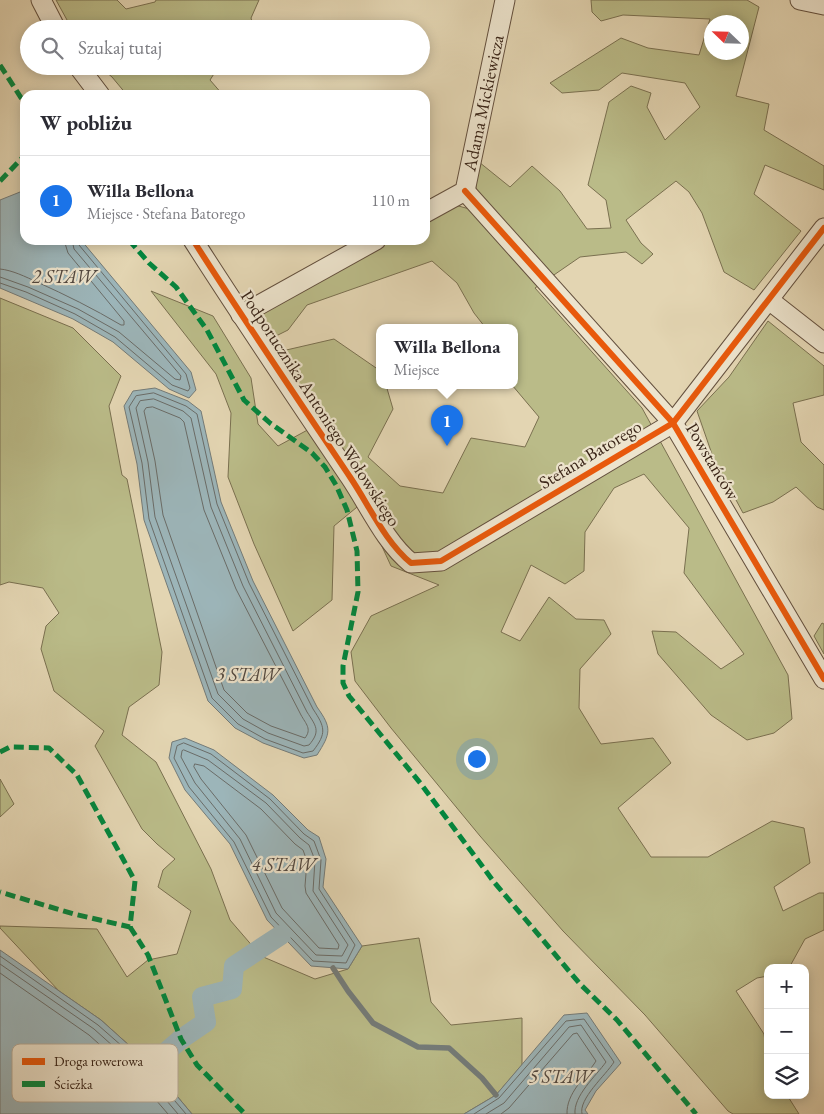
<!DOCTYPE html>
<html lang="pl">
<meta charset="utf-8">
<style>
:root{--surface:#fff;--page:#f2f2f3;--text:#2b2b33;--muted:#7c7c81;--line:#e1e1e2;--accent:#1a73e8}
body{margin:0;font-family:"EB Garamond",serif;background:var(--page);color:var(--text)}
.controls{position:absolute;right:15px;bottom:15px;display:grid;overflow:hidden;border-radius:10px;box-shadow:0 2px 12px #0003}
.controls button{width:45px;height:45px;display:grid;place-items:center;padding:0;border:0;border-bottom:1px solid var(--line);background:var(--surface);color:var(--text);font:25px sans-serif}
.compass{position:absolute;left:704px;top:15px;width:45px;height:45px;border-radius:50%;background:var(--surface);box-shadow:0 2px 12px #0003;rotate:293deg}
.you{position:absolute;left:476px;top:758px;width:18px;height:18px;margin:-12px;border:4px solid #fff;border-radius:50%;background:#1a73e8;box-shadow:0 0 0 8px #1a73e833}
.badge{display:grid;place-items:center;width:32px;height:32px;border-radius:50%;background:var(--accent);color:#fff;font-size:16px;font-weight:700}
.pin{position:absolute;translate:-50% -41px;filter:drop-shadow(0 1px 2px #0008)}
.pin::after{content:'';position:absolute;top:26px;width:18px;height:15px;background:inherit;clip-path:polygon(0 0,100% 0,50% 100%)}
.popup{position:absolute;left:376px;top:324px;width:142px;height:65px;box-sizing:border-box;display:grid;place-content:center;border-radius:10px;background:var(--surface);filter:drop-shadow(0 1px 4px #0005);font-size:16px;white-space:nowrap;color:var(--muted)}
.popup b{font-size:19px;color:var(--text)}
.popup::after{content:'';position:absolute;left:50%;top:100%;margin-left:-10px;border:10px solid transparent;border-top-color:var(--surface)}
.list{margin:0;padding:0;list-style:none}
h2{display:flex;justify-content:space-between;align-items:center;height:65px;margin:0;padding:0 20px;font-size:21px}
h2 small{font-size:16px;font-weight:400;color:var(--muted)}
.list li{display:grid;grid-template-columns:32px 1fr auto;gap:15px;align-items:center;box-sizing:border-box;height:90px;padding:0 20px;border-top:1px solid var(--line)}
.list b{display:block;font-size:19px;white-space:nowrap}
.list p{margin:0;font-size:16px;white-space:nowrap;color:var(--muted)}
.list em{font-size:16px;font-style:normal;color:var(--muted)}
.icon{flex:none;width:28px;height:28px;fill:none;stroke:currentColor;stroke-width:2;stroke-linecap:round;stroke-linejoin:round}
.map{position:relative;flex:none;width:824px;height:1114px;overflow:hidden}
.search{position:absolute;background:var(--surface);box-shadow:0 2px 12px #0003;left:20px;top:20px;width:410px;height:55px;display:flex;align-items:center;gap:12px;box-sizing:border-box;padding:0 18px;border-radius:28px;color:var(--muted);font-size:19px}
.panel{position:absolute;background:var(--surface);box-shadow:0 2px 12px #0003;left:20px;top:90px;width:410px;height:155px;border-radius:15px}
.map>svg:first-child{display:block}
</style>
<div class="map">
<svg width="824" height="1114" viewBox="0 0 824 1114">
<rect width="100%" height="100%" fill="#e3d5b2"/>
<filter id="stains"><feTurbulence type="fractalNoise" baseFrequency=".004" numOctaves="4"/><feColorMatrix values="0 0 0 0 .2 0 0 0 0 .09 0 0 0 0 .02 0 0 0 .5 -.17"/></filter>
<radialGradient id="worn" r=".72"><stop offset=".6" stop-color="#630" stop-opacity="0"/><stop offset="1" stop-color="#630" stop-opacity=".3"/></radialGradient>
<g fill="#babb88" stroke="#7a7050" fill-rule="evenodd">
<path d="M56,0h61l9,9 29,-7 1,-2h103l-8,18 3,11h-182z"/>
<path d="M591,0h156l12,7 -23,89 33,8 -5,26 60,36v24l-59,-25 -11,29 47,37 -47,59 -30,-18 -22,-59 -13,-21 -13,-11 -50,39 15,23 12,11 -11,10 -16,-12 -46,5 -45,31 107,120 146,267 4,44 -18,14 -27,7 -36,-25 -53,-61 -6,-23 24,1 45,37 23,-15 -60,-81 5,-45 -45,-54 -30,14 -29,44 -1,39 -19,13 -34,-19 -30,67 19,9 29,-44 27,22 28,1 7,14 -31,35 -1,39 22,36 52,-6 18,25 -53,45 33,49h57l64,-36 32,7 6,35 -36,24 9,24 36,-18h5v37l-19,9 -16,29h-21v8l-11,2 -21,13 28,43 4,30v31h19l12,19h-66l-5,-3 -83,-96 -82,-84 -83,-95 -89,-108 -36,-47 -4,-29 20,-36 68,-31 -48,-19 -29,-63 -28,23 -2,74 -39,31 -39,-87 -26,-67 3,-64 -15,-39 -65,-83 62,25 38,62 7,46 20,22 35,-19 -34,-61 3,-15 52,-12 45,31 1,15h6l7,24 -25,48 32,29 43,7 28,-55 54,9 14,-30 -27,-32h2v-58h-29l-11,-14 -17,-30 -25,-22 -125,44 -19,25 -14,7 -18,-22 135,-75h34v-18l30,-17 18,5 6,-48 31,25 22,-21 28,25 27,38 24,-1 -5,-28 -18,-15 21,-83 22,-16 20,7 -4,14 18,33 35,-33 -15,-24 -63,-10 -23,17 -37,3 -12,-10 71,-45 27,10 51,7 11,-36 -87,-4 -22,6 -9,-9zM712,22h30v30h-30z"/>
<path d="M99,66h120l-9,14 13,15h-96l-15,-18z"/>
<path d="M0,298l73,30 48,48 -12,30 13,69 5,4 35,173 -3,33 -30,22 -7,28 34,27 55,107 19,51 31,36 54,23 33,-10 14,-23 57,-8 12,64 20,23 71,-7v47l-26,30 -32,19h-272l-41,-49 -50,-45 -42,-29 -59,-63v-2l97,3 30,48 21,-17 29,-6 14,-43 -33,-24 5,-17 12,-11 -18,-15 -15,-15 -47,-83 9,-15 -50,-40 -13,-42 5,-23 13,-13 -16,-25 -34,-6 -9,3z"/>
<path d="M768,321l56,45v29l-31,8 8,39 23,23v45l-7,-3 -21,-20 -23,15 -30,11 -30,-56 -16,-46 32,-34z"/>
<path d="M822,623l2,1v30l-10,-18z"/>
<path d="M0,779l14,25 -14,13z"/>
</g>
<g fill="#9cb5b9" stroke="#747b78">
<path d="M25,190v50h56l110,132 5,18 -7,8 -20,-9 -56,-47 -40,-23 -73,-31v-88z"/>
<path d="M155,388l33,13 13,10 20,91 32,79 64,126c15,21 14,26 0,48l-13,3 -41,-15 -28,-15 -27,-27 -64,-181 -7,-56 -13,-58 9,-15z"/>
<path d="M185,738l29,12 59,45 35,35 11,7 7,22 -3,28 39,59 -14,23 -37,-3 -44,-46 -37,-76 -45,-54 -16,-32 3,-16z"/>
<path d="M0,950l101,70 50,45 41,49h-192z"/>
<path d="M587,1013l34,50 -25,28 -11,19 3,4h-124l32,-19 68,-80z"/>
</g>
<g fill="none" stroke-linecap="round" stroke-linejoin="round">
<g stroke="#6a6c68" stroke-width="1">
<path d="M0,269c12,1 26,8 37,13 29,13 57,27 84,43h3v-4l-56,-68 -4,-13"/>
<path d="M0,277l28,10 50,22 41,23 56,47 5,1 1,-4 -107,-127 -2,-9"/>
<path d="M0,283l26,9 49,22 40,23 57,48 16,6 2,-3 -4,-14 -107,-129 -1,-5"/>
<path d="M154,393l32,13 11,8 20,90 32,79 64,126c12,18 14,24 0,42l-10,2 -38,-14 -27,-15 -26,-26 -63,-179 -7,-56 -13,-56 7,-11z"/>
<path d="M154,399l29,12 8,7 20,89 32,79 64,126c9,14 14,19 2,33l-5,1 -36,-13 -25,-14 -25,-25 -63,-177 -7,-55 -12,-54 4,-7z"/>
<path d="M153,407l27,11 4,4 20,88 32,79 65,126c5,9 11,14 4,23l-34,-12 -24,-13 -23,-23 -61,-175 -8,-54 -11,-50 2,-3z"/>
<path d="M184,743l27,11 59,45 34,35 10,7 7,19 -2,29 36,56 -9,18 -33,-2 -42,-44 -37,-75 -45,-55 -15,-29 3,-12z"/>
<path d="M184,750l24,10 58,43 34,35 9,7 6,15 -2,31 35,54 -6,11 -26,-1 -40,-42 -36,-74 -45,-56 -14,-26 1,-6z"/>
<path d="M195,764l9,2 57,43 34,35 8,6 4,11 -2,25 1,7 33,52 -1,4 -19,-1 -37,-40 -36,-73 -45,-56 -7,-12z"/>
<path d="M0,956l98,69 49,43 39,46"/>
<path d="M0,964l94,65 49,44 35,41"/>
<path d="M0,973l89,62 48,43 31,36"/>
<path d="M474,1114l25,-16 67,-77 18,-2 30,43c-8,13 -36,37 -32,52"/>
<path d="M486,1114l18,-11 65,-76 12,-2 25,37c-10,14 -33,34 -31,52"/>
<path d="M501,1114l8,-6 64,-74 4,-1 19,28c-10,16 -30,32 -29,53"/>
</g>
<path stroke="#747b78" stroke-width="5.5" d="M333,968l15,23 25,32 45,24 31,1 33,30 14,17"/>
<path stroke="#9cb5b9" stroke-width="20" d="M151,1065l30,-26 25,-17 -4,-25 30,-8 2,-23 47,-31"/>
<g stroke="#64503e" stroke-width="21">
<g id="minor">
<path d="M41,0l15,29"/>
<path d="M800,0l24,5"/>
<path d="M78,66l22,29"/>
<path d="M465,191l208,232 151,256"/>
<path d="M425,213l40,-22 40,-191"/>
<path d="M193,240c51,80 104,158 157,237 19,28 35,65 61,86l30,-2 232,-138 151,-195"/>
<path d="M769,300l55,43"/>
<path d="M241,315l135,-75"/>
</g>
</g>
<use href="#minor" stroke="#ede4cd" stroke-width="19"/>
<g stroke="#00873e" stroke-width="5" stroke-dasharray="10 5" stroke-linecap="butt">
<path d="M0,65l25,39"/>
<path d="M0,181l25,-26"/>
<path d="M129,240l20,23 27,24 31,43 37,70 26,23 42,30 13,14 11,18 11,25 10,41 1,41 -15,74v17l6,13 72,88 73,98 86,102 37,36 79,94"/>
<path d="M0,752l10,-5 39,1 28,27 58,106 -5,46 -56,-13 -74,-22"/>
<path d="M130,927l18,28 33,84 16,26 48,49"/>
</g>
<g stroke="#ede4cd" stroke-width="9">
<g id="cycleway">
<path d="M465,191l208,232 151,256"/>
<path d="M193,240c51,80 104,158 157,237 19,28 35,65 61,86l30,-2 232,-138 151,-195"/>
</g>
</g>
<use href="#cycleway" stroke="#e8590c" stroke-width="6"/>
</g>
<g text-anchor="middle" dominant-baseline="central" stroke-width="4.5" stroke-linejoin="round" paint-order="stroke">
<g font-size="18" fill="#392417" stroke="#ede4cd">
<text transform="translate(483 103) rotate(-78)">Adama Mickiewicza</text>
<text transform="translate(321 408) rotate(57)">Podporucznika Antoniego Wołowskiego</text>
<text transform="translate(590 454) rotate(-31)">Stefana Batorego</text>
<text transform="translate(713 461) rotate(59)">Powstańców</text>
</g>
<g font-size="19" font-style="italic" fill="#524840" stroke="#ede4cd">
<text x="64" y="276">2 STAW</text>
<text x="248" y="674">3 STAW</text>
<text x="284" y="864">4 STAW</text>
<text x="561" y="1076">5 STAW</text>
</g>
</g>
<rect x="12" y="1044" width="166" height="58" rx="8" fill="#ede4cd" stroke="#b7aa96" stroke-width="1"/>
<rect x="22" y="1058" width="23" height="7" fill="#e8590c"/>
<rect x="22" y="1081" width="23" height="6" fill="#00873e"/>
<g font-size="14" fill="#392417">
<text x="54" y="1066">Droga rowerowa</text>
<text x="54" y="1089">Ścieżka</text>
</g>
<rect width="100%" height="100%" filter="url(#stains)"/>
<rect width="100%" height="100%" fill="url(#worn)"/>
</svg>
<div class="controls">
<button>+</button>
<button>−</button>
<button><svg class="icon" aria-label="layers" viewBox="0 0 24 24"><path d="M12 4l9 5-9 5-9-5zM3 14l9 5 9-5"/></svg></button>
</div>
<svg class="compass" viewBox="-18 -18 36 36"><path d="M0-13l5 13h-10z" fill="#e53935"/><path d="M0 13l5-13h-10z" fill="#7c7c81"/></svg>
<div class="you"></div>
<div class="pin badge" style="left:447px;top:446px">1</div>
<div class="popup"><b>Willa Bellona</b>Miejsce</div>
<div class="search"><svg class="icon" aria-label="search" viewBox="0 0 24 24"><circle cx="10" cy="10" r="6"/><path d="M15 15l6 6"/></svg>Szukaj tutaj</div>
<section class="panel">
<h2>W pobliżu<small></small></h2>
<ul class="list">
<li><span class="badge">1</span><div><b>Willa Bellona</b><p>Miejsce · Stefana Batorego</p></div><em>110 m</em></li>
</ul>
</section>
</div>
